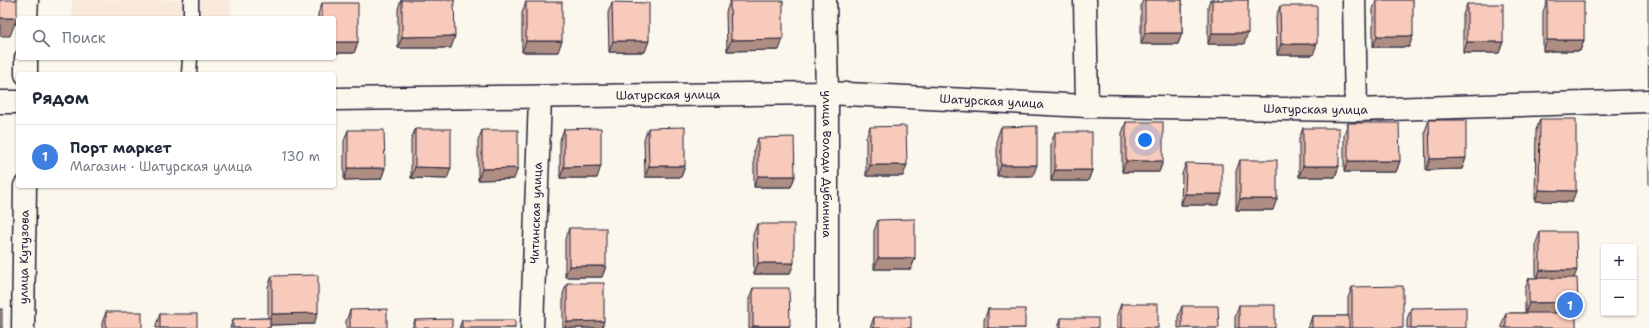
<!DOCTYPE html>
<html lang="ru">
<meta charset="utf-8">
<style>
:root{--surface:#fff;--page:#f6f6f7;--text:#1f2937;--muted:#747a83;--line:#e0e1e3;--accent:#0f766e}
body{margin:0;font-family:"Shantell Sans",sans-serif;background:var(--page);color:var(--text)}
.controls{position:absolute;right:12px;bottom:12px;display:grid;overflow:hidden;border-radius:4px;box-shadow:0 1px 3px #0004}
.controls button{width:36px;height:36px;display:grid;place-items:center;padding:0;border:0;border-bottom:1px solid var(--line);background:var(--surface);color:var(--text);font:20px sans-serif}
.you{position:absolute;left:1145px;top:140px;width:14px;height:14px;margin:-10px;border:3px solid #fff;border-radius:50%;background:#1a73e8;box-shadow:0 0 0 6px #1a73e833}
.badge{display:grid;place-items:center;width:26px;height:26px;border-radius:50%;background:var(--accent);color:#fff;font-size:13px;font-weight:700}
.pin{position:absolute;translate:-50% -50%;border:2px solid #fff;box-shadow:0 1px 4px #0006}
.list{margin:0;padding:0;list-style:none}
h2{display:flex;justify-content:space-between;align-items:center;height:52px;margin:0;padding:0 16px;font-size:17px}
h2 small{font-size:13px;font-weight:400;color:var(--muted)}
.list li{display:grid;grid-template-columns:26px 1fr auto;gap:12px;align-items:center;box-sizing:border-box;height:64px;padding:0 16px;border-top:1px solid var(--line)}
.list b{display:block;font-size:15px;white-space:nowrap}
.list p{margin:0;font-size:13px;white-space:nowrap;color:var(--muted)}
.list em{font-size:13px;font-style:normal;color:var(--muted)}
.icon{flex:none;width:22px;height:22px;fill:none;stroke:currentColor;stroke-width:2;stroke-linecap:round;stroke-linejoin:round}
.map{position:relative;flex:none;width:1649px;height:328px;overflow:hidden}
.search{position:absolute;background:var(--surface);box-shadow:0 1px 3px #0004;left:16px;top:16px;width:320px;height:44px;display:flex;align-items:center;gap:10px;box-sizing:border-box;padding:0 14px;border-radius:4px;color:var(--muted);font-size:15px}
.panel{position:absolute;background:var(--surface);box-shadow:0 1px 3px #0004;left:16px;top:72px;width:320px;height:116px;border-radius:4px}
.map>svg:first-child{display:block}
</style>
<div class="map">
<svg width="1649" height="328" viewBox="0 0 1649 328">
<rect width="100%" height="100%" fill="#fbf7ec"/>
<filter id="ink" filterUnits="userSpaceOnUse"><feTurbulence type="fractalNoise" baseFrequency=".025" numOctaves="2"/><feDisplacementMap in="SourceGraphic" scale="8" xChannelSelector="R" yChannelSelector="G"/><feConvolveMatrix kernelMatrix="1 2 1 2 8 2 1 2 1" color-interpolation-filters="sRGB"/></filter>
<g filter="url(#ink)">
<rect fill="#faeadd" x="72" y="0" width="159" height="18"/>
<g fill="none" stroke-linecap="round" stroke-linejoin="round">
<g stroke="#22223b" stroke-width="17">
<g id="lane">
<path d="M191,18v-18"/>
<path d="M189,74l1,-16"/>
</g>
</g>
<g stroke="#22223b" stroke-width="25">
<g id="street">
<path id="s1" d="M825,0l2,93v235"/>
<path d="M1085,0l2,106"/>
<path d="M1354,0l2,110"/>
<path d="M26,18l1,-18"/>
<path d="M26,74v-16"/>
<path id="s2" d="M334,99l493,-6 260,13 269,4 293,-9"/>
<path d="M0,102h18"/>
<path id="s3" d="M23,328l2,-142"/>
<path id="s4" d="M532,328l8,-231"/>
</g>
</g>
<use href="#lane" stroke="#fbf7ec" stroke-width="14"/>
<use href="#street" stroke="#fbf7ec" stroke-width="22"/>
<path stroke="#22223b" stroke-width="1" d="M1648,0l1,185"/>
</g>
<g fill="#d5aea1" stroke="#22223b">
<path d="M401,0h53l-3,48h-53v-39z"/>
<path d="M1143,0h39v33l-4,11h-37v-39z"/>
<path d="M1210,0h38l-4,44h-36v-38z"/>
<path d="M1376,0h37l-4,47h-36v-38z"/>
<path d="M730,1l49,49 -52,1 -1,-39z"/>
<path d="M1547,1l37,39 -4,11h-37v-39z"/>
<path d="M526,2l32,50h-36v-39z"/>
<path d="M612,2l33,50h-36l-1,-39z"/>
<path d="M322,3l36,39 -4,11h-20v-35h-16v-4z"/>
<path d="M1467,4l36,38 -4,11h-36v-38z"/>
<path d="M1280,6l33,49h-36l-1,-38z"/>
<path d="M1540,119l32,83 -37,-1 1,-71z"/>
<path d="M1429,120l37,38 -4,11 -36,1 -1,-39z"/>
<path d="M1126,122l37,39 -4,11h-37v-39z"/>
<path d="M1348,123l52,38 -4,11h-52v-38z"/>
<path d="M870,127l33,49h-37v-38z"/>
<path d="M1001,127l32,49h-36v-38z"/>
<path d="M648,128l37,38 -4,11h-36l-1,-38z"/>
<path d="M1303,128l36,38 -4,11h-36v-38z"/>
<path d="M415,129l32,50 -36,-1v-38z"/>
<path d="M564,129l33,49h-37v-38z"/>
<path d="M348,130l37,38 -4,11 -37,1v-39z"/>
<path d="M482,130l32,49 -36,1v-39z"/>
<path d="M1055,132l37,38 -4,11h-37v-38z"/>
<path d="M758,138l37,38 -4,11h-37v-38z"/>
<path d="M1240,160l33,50h-37v-39z"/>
<path d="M1186,163l32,42h-37l1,-31z"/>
<path d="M878,220l37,38 -4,11h-37v-38z"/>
<path d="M757,224l33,50h-36l-1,-39z"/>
<path d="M569,228l37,38 -4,11h-37v-38z"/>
<path d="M1540,232l34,46 4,24 -4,11 2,15h-74v-4l4,-11h19v-24l4,-11h7v-35z"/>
<path d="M272,276l42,48 -44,1v3h-40l3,-9 35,-1v-31z"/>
<path d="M567,283l35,45h-39v-34z"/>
<path d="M1352,287l51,41h-95l4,-12h36v-18z"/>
<path d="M753,288l36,40h-40v-29z"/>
<path d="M1121,304l37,24h-41v-13z"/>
<path d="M1239,305l36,23h-40v-12z"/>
<path d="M1182,306l37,22h-41v-11z"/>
<path d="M1411,308l55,20h-59v-9z"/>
<path d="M988,309l37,19h-41v-8z"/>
<path d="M350,310l37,18h-41v-7z"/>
<path d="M106,312l36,16h-40v-5z"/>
<path d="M160,314l37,14h-41v-3z"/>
<path d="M874,317l37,11h-41z"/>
<path d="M1061,318l37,10h-40z"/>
<path d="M415,320l37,8h-40z"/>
<path d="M462,320l53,8h-56z"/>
</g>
<g fill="#ae8d83" stroke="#22223b">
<path d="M0,18h17l-7,18h-10z"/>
<path d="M1145,33h37l-4,11h-37z"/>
<path d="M1212,33h36l-4,11h-36z"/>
<path d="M455,36l-4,12h-53l4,-11z"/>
<path d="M1377,36h36l-4,11h-36z"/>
<path d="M783,39l-4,11 -52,1 4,-11z"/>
<path d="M1547,40h37l-4,11h-37z"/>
<path d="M526,41h36l-4,11h-36z"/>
<path d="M613,41h36l-4,11h-36z"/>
<path d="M334,42h24l-4,11h-20z"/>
<path d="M1467,42h36l-4,11h-36z"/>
<path d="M1281,44h36l-4,11h-36z"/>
<path d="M1466,158l-4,11 -36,1 4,-11z"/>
<path d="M1126,161h37l-4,11h-37z"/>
<path d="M1348,161h52l-4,11h-52z"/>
<path d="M870,165h37l-4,11h-37z"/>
<path d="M1001,165h36l-4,11h-36z"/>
<path d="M601,166l-4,12h-37l4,-11z"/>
<path d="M649,166h36l-4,11h-36z"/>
<path d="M1303,166h36l-4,11h-36z"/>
<path d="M415,167l36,1 -4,11 -36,-1z"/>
<path d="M348,168h37l-4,11 -37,1z"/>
<path d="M518,168l-4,11 -36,1 4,-11z"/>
<path d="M1055,170h37l-4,11h-37z"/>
<path d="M758,176h37l-4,11h-37z"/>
<path d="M1539,190l37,1 -4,11 -37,-1z"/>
<path d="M1185,194h37l-4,11h-37z"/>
<path d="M1240,199h37l-4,11h-37z"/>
<path d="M878,258h37l-4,11h-37z"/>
<path d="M758,263h36l-4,11h-36z"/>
<path d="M569,266h37l-4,11h-37z"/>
<path d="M1540,270h37l-4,11h-37z"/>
<path d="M1578,302l-4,11 -49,1 4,-11z"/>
<path d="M318,313l-4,11 -46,1 4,-11z"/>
<path d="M604,321l-2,7h-37l2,-6z"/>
<path d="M753,326h37l-1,2h-37z"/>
</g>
<g fill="#f8cabb" stroke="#22223b">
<rect x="0" y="0" width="17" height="18"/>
<path d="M402,0h52l1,36 -53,1z"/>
<rect x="1145" y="0" width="37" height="33"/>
<rect x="1212" y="0" width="36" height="33"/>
<rect x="1377" y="0" width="36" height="36"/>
<path d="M730,1h53v38l-52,1z"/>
<rect x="1547" y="1" width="37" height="39"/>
<rect x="526" y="2" width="36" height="39"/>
<path d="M612,2l37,1v38h-36z"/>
<path d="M322,3h36v39h-24v-24h-12z"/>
<rect x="1467" y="4" width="36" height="38"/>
<path d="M1280,6h37v38h-36z"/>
<path d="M1540,119h36v72l-37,-1z"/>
<path d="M1429,120h37v38l-36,1z"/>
<rect x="1126" y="122" width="37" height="39"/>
<path d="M1348,123h51l1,38h-52z"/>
<path d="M906,126l1,39h-37v-38z"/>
<path d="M1037,126v39h-36v-38z"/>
<path d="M685,127v39h-36l-1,-38z"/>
<path d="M601,128v38l-37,1v-38z"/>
<rect x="1303" y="128" width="36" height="38"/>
<path d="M415,129h36v39l-36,-1z"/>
<path d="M348,130h36l1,38h-37z"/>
<path d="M482,130h36v38l-36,1z"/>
<rect x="1055" y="132" width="37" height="38"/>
<path d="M794,137l1,39h-37v-38z"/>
<rect x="1240" y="160" width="37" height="39"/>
<path d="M1186,163l36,1v30h-37z"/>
<path d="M915,219v39h-37v-38z"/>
<path d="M757,224h37v39h-36z"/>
<rect x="569" y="228" width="37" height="38"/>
<path d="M1540,232h36l1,38h-37z"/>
<path d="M318,275v38l-46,1v-38z"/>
<path d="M1529,278h48l1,24 -49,1z"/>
<path d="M567,283h37v38l-37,1z"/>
<path d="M1403,286v42h-51v-41z"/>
<path d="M753,288h36l1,38h-37z"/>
<rect x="1121" y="304" width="37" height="24"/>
<rect x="1239" y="305" width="36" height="23"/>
<path d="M1182,306h36l1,22h-37z"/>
<path d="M1466,307v21h-55v-20z"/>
<rect x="0" y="309" width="2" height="19"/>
<path d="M387,309v19h-37v-18z"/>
<rect x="988" y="309" width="37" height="19"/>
<rect x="106" y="312" width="36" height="16"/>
<rect x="1506" y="313" width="70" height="15"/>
<rect x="160" y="314" width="37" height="14"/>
<rect x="1312" y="316" width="37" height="12"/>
<rect x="874" y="317" width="37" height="11"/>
<path d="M270,318v10h-37v-9z"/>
<rect x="1061" y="318" width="37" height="10"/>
<path d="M452,319v9h-37v-8z"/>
<rect x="462" y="320" width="53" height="8"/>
</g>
</g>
<g text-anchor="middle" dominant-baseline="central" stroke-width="3" stroke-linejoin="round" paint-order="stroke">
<g font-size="12" fill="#22223b" stroke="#fbf7ec">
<text stroke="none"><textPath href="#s2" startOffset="334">Шатурская улица</textPath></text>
<text stroke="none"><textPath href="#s2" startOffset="658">Шатурская улица</textPath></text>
<text stroke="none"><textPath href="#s2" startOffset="982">Шатурская улица</textPath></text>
<text stroke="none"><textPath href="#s1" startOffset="164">улица Володи Дубинина</textPath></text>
<text stroke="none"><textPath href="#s4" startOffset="115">Читинская улица</textPath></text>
<text stroke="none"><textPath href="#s3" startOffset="71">улица Кутузова</textPath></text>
</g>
</g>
</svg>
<div class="controls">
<button>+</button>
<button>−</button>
</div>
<div class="you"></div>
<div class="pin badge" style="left:1570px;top:305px;background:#3f7fe0">1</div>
<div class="search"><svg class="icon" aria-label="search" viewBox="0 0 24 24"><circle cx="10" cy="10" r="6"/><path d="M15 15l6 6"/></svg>Поиск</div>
<section class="panel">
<h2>Рядом<small></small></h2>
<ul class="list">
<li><span class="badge" style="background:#3f7fe0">1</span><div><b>Порт маркет</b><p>Магазин · Шатурская улица</p></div><em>130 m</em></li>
</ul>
</section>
</div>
